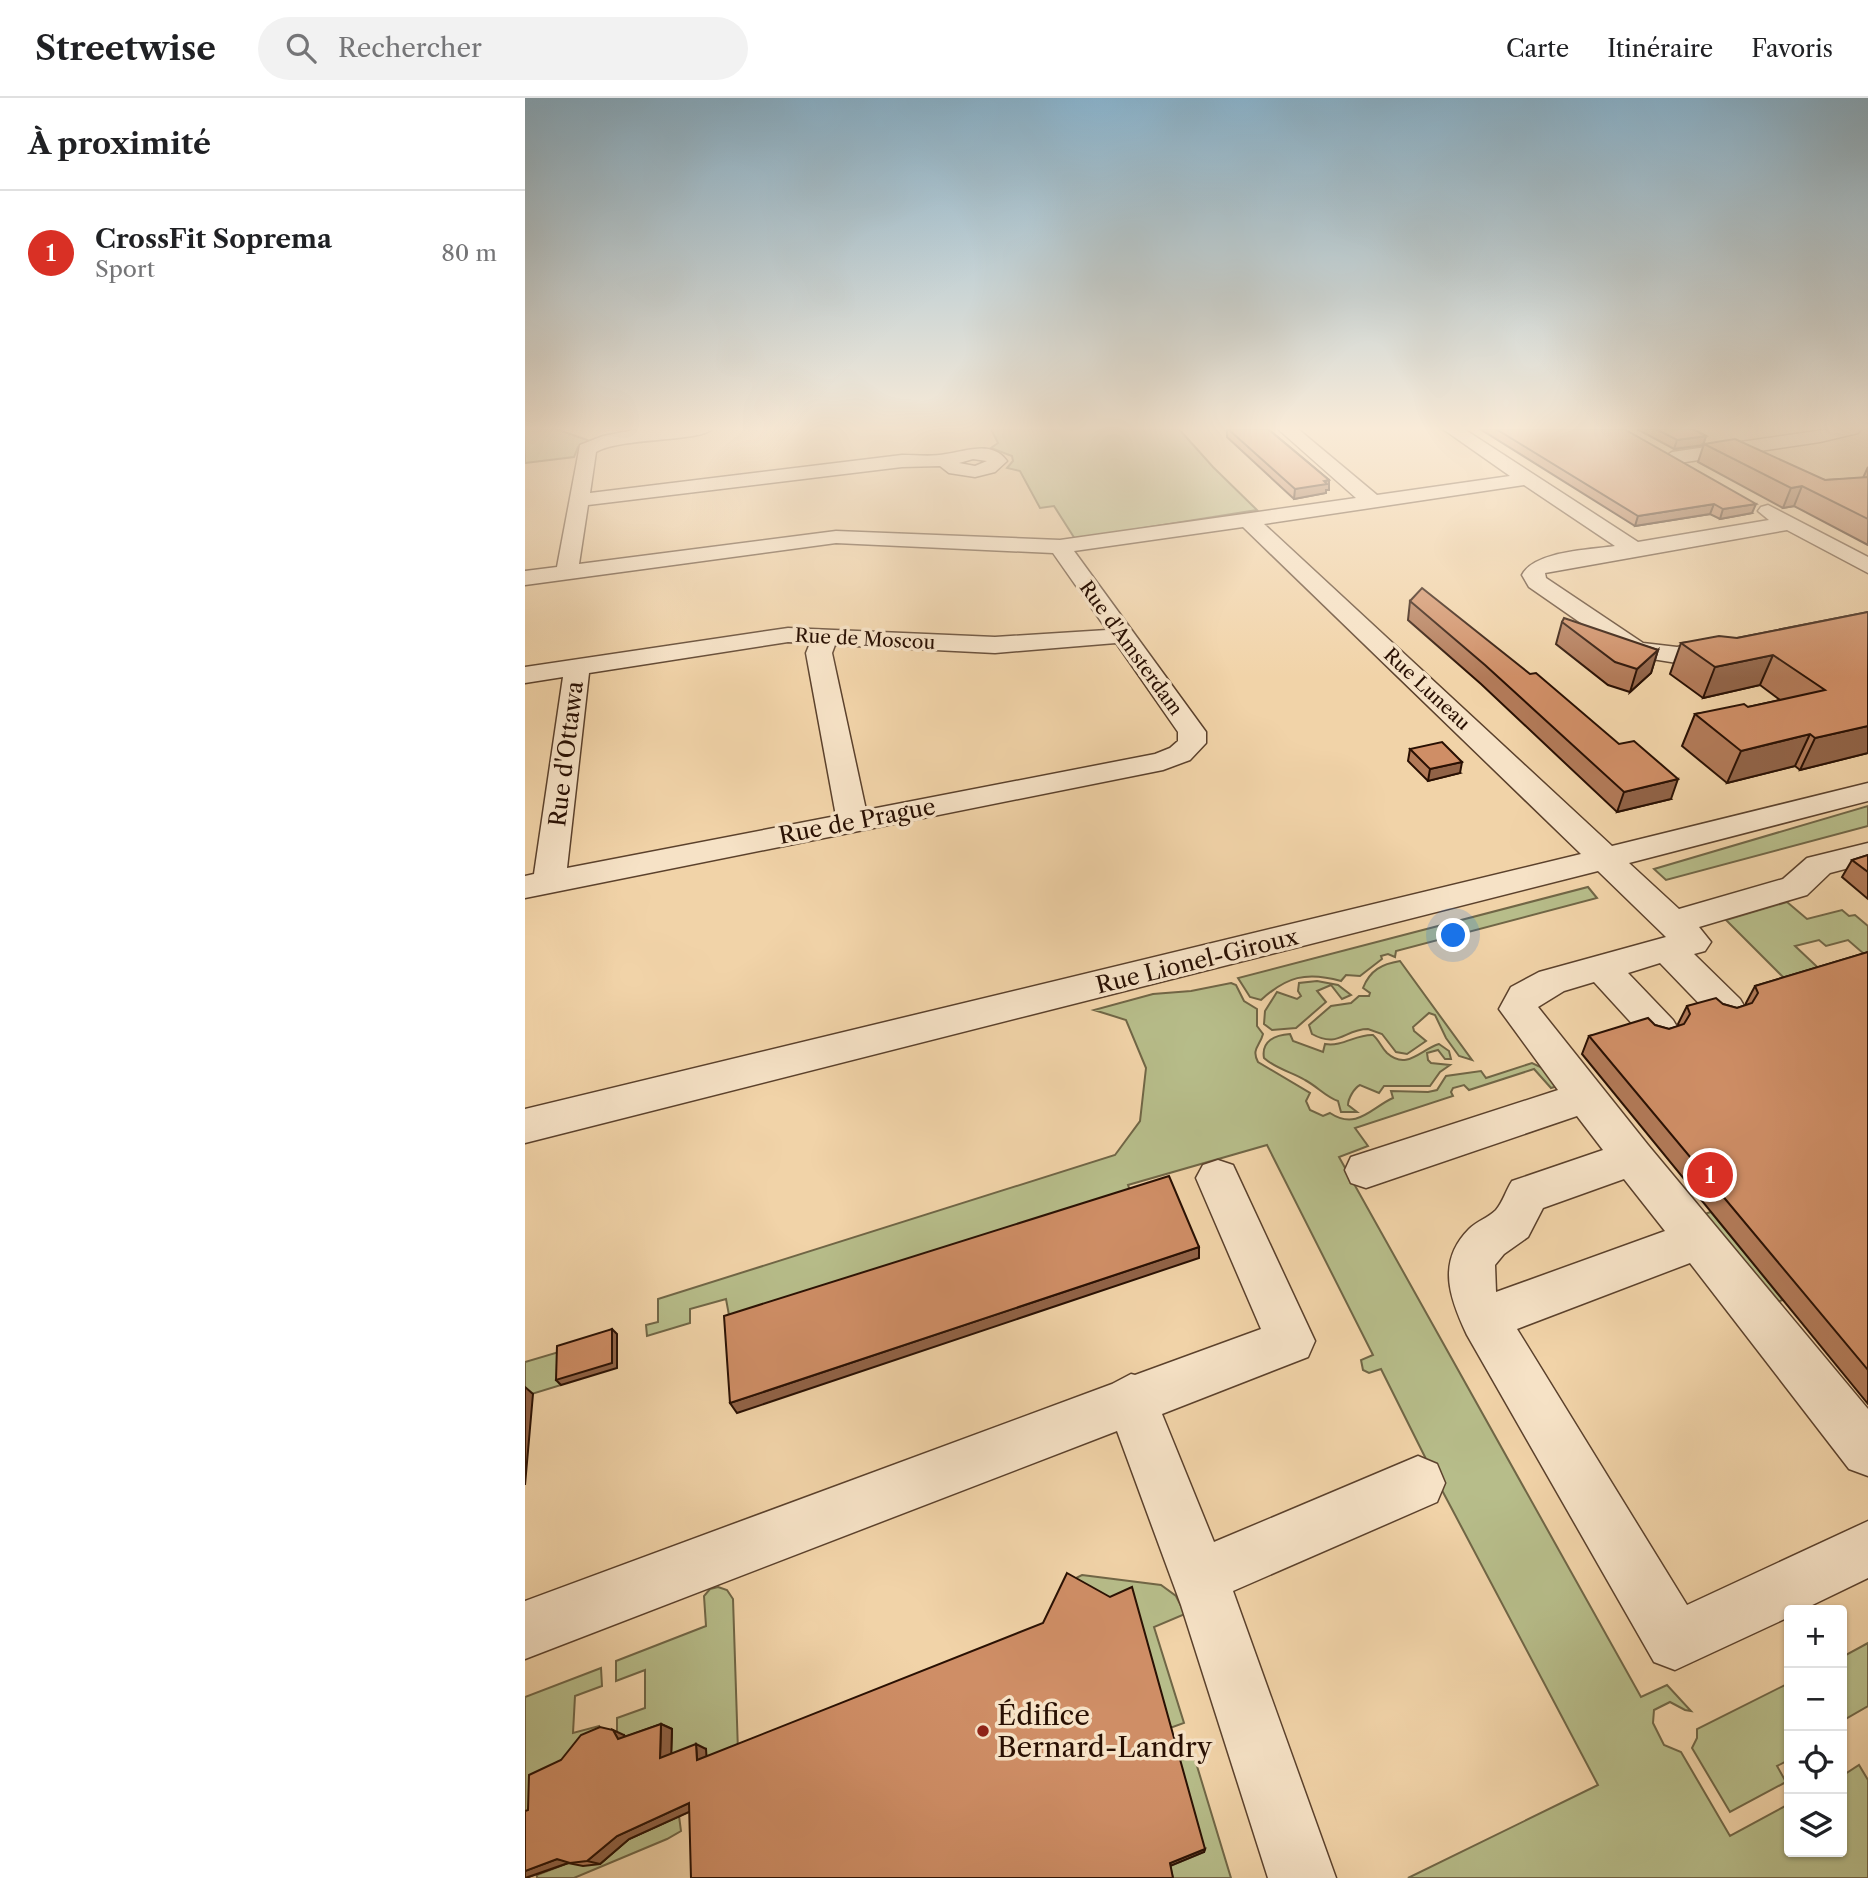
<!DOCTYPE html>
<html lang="fr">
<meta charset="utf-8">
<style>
:root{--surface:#fff;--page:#f2f2f2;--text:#202124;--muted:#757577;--line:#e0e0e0;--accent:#d93025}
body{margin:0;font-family:"Libre Caslon Text",serif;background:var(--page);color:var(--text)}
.controls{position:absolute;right:21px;bottom:21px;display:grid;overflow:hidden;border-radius:7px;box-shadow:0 2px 5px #0004}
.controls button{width:63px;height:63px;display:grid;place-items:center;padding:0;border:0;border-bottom:2px solid var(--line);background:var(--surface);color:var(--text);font:35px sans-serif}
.you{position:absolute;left:929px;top:838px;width:24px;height:24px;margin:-18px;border:5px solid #fff;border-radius:50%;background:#1a73e8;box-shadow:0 0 0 10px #1a73e833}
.badge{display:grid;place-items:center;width:46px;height:46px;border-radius:50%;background:var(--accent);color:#fff;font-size:23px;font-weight:700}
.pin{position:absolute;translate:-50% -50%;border:4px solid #fff;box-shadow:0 2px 7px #0006}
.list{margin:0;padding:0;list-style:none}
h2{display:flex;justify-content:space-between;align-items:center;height:91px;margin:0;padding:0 28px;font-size:30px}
h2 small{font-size:23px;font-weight:400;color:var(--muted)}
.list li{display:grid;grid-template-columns:46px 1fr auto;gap:21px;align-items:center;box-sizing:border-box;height:126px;padding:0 28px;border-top:2px solid var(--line)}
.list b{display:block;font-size:26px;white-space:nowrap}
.list p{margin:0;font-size:23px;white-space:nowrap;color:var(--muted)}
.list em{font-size:23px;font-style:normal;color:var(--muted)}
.icon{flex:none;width:38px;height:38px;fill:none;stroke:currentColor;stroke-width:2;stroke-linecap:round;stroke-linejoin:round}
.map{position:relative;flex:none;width:1343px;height:1780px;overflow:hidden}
header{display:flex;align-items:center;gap:42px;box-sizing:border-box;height:98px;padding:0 35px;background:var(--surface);border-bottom:2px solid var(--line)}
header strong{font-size:33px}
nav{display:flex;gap:38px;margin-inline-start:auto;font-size:24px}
.search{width:490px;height:63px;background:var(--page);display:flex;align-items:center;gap:18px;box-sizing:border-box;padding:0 24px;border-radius:38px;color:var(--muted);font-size:26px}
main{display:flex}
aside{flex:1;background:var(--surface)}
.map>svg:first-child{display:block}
</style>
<header>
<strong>Streetwise</strong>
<div class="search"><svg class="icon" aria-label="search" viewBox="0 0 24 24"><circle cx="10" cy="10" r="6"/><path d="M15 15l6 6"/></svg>Rechercher</div>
<nav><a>Carte</a><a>Itinéraire</a><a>Favoris</a></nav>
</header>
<main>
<aside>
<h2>À proximité<small></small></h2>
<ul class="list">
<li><span class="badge">1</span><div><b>CrossFit Soprema</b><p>Sport</p></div><em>80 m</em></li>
</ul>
</aside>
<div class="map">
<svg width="1343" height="1780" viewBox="0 0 1343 1780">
<rect width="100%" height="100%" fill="#f1d3a8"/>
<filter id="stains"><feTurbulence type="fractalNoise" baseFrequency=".00286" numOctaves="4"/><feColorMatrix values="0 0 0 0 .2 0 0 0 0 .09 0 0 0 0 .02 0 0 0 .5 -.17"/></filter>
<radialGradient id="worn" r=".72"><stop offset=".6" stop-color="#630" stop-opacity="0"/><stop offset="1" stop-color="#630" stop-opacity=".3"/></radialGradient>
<g fill="#b7bd8a" stroke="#706646" stroke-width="2">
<path d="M0,331h31l34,12 -12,6 -4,10 -49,6z"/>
<path d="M466,331h188l34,38 44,43 -182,29 -21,-33 -14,2 -20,-37 -13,-3 6,-7 -1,-5 -21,-8 7,-5z"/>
<path d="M1343,708v20l-202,54 -12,-11z"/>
<path d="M1063,789l9,11 -201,53 -1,6 -7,-3 -7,2 1,3 -22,17 -14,-1 -5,6c-35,-10 -55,-4 -80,19l-11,-3 -12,-19z"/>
<path d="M1262,804l20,17 35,-9 7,6 6,-1 13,11v27l-4,1 -16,-14 -22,6 -7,-6 -24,6 34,32 -35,10 -68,-68z"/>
<path d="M875,863l72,99 -13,-4 -13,-18 -11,-23 -6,-2 -16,14 1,4 12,10 -19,13 -11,-2 -14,-18 -14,-5c-24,0 -29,20 -56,5l-3,-9 22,-19 20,-3 8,-7h10l1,-3 -7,-5c7,-18 19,-24 37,-27z"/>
<path d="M792,883l21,4 13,10 -9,4 -11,-14 -14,6 9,11 -30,26 -24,2 -8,-6 1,-13 12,-19 20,7 4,-3 -3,-5 1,-8z"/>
<path d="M706,885l5,2 8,16 13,8v17l6,8c-3,12 -12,15 -5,28l52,31 -4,8 4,9 13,6 7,-3c27,18 42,-6 63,-15l-2,-7 37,1 9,-2 9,-14 35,-5 5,7 46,-15 17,8 9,15 -7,2 -17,-19 -65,21 -5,-5 -11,3 -2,4 2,4 -98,32 13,18 -29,11 302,540 26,-12 24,26 -6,-1 -15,-8 -16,8 -1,13 11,22 17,7 49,84 59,-32v48h53v-76l17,-11 9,15v98h-460l190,-93 -163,-308 -54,-108 -12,4 -6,-3 -2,-10 12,-5 -106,-210 -139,40 5,14 -402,127 -5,-27 -36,10v14l-43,13 -1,-11 12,-3v-23l457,-144 25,-34 6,-53 -20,-48 -32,-10 59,-16 38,-3z"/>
<path d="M765,936l3,7 30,11 2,-8c18,3 31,-10 48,-9 6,5 8,12 14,18 20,18 34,-4 52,-9l10,7 2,8h-6l-7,-9 -11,3 1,7 3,3 19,2 -10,7 -10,14h-46l-5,7 -19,-8c-6,3 -12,14 -12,20l9,7h-16l-3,-11c-12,-4 -20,-14 -33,-21 -13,-8 -29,-11 -41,-22 -3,-17 11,-23 26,-24z"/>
<path d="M1186,1114l72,88 -10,3 -72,-88z"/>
<path d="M37,1253l-1,34 -36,11v-34z"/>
<path d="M557,1477l79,10 15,11 9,18 -31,13 30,96 -14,5 -59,-124 -41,-23z"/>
<path d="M193,1489l9,3 6,9 5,153 -31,12 -2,-15 -34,14 -41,-18 -13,-11v-16l28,-10v-38l-29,11v-20l90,-35 -2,-30 6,-7z"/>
<path d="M1343,1545v63l-26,15v-64z"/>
<path d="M76,1570l1,18 -27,10 -2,37 26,-7 -1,12 -73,83v-124z"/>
<path d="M1264,1585v77l-12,6 9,16 -56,30 -38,-64 5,-10v-9z"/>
<path d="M665,1645l41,135h-58l-3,-12 34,-14 -28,-102z"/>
<path d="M154,1718l2,15 -14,8 -93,39h-37v-3l34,-13 29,2 29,-25z"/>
</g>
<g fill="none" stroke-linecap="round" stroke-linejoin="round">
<g stroke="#5b412c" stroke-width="3">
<g id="minor">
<path d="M115,331h72c-12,13 -90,8 -116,23l-6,41 312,-38c14,0 30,2 44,-1 21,-3 46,-14 61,7l-12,11 -20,5 -26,-4 -9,-7 -38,1 -314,38 -9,59 257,-33 224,9 296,-42 -78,-69h20l79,66 133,-19 -67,-47h21l174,113 131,-22 -11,-9 3,-4 7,-2 100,52v16l-81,-43 -242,43 1,5 97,65 34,4 49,-9 9,3 4,5 -4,5 -58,12 -50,-8 -98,-68 -7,-12c12,-24 67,-25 93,-29l-91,-61 -260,39 348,322 256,-63v18l-239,62 50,46 104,-30 24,-21 61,-15v20l-38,10 -23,22 -108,32 12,15 -6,9 -11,3 46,45 6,10 -6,10 -13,4 -13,-4 -54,-56 -32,10 45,47 6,10 -6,10 -13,4 -13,-4 -53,-58 -30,9 -26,16 110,138 220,264v67l-19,-7 -159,-206 -173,66 170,276 181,-84v57l-66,32h-13v7l-114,53 -21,-8 -187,-327c-17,-36 -31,-73 2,-106 8,-8 19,-11 27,-19 7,-8 10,-20 16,-29l91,-31 -26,-34 -211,72 -15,-5 -6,-13 6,-13 207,-67 -59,-81 12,-22 28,-15 127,-35 -68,-66 -1073,272v-34l1056,-255 -338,-327 -169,24 132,181v11l-16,17 -27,10 -638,128v-22l9,-2 29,-197 -38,6v-16l263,-39 207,9 112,-7 -54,-77 -217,-10 -311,42v-14l32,-4 23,-122 23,-9zM448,361l14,2 -12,5 -16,-3zM263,544l22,1 -4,10 30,163 -269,52 22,-195zM591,545l62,89v9l-8,7 -15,6 -289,56 -34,-157 3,-8 160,8zM1099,1081l41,52 -169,61 -1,-27 9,-11 24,-17 15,-29z"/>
<path d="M1305,331h31l-3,4 -38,9 -148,22 -9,-6 9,-6z"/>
<path d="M693,1062l15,5 82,176 -7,16 -146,57 52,128 204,-86 19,8 8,19 -8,19 -204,89 103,287h-68l-87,-273 -64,-174 -592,228v-58l587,-217 19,-10 4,1 126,-46 -65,-151 7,-13z"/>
</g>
</g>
<use href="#minor" fill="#f6e2c6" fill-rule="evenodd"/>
</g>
<g fill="#b27a58" stroke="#291003" stroke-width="2">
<path d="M702,331h41l61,51v10h-3v3l-32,6 -67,-62z"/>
<path d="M955,331h144l128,84 -32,6 -10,-5 -75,12z"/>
<path d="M1112,331h56l13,7 -3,9 -29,4z"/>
<path d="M1179,346l121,36 38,-2 5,-11v78l-74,-39 -11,2 -85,-46z"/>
<path d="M885,503l261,198 -54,13 -136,-128 -73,-64z"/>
<path d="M1343,514v141l-68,17 -5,-4 -68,17 -45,-37 13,-32 53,-7 32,-7 -20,-15 -57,13 -33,-24 11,-31 56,-5z"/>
<path d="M1037,524l96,28 -7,23 -21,19 -22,-7 -52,-41z"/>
<path d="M885,651l50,24 -32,8 -20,-20z"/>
<path d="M1343,757v44l-26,-22 10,-17z"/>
<path d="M1343,854v452l-286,-350 7,-18 66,-11 14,4 10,-3 -1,-2 9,-18 36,-2 14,4 9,-3v-2l9,-17z"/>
<path d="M136,1626l11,5 -1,25 35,-5v7l499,93 -1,3 -514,-41 -61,28 -29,25 -17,2 -15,-3 -42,15 2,-68 33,-50 63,-25 1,2z"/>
</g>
<g fill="#916347" stroke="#291003" stroke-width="2">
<path d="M1181,338l-3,9 -29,4 3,-9z"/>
<path d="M804,382v10h-3v3l-32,6 1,-10z"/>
<path d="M1277,388l-8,20 -11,2 8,-20z"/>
<path d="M1189,406l-4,10 -75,12 3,-10z"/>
<path d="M1231,406l-4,9 -32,6 3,-10z"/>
<path d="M1133,552l-7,23 -21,19 7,-23z"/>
<path d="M1248,557l-13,30 -57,13 12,-31z"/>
<path d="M1343,628v27l-68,17 15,-32z"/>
<path d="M1285,636l-15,32 -68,17 14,-32z"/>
<path d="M937,664l-2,11 -32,8 2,-12z"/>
<path d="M1153,681l-7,20 -54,13 7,-20z"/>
<path d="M674,1149v11l-462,155 -7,-10z"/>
<path d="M87,1231l5,5v34l-56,17 -5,-5z"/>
<path d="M0,1289l8,7 -8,91z"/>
<path d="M136,1626l11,5 -1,34 -11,-5z"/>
<path d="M88,1632l11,5 6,10 -12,-6z"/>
<path d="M171,1646l10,5 1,15 -10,-4z"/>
<path d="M164,1705l11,4 -71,32 -29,25 -13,-3 30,-25z"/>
<path d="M680,1751l-1,3 -34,14v-3z"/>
<path d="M32,1761l14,3 -46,16v-7z"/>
</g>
<g fill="#cf8e66" stroke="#291003" stroke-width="2">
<path d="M703,331h40l61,51 -5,1 3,3 -32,5z"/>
<path d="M971,331h128l132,75 -33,5 -9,-5 -76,12z"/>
<path d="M1131,331h37l13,7 -29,4z"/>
<path d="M1210,341l90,41 43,-3v42l-66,-33 -11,2 -87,-44z"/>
<path d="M897,490l108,86 6,-1 83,71 15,-3 44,38 -54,13 -139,-127 -75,-64z"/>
<path d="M1343,514v114l-53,12 -5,-4 -69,17 -46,-37 49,-10 4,3 77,-17 -52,-35 -58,12 -34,-24 38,-7 18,2z"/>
<path d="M1039,520l94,32 -21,19 -22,-7 -53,-40z"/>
<path d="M917,644l20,20 -32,7 -20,-20z"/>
<path d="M1343,757v17l-16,-12z"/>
<path d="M1343,854v418l-279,-334 59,-18 7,7 14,4 15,-5 6,-10 -3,-8 29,-8 7,6 14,4 15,-5 6,-10 -3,-7z"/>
<path d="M644,1078l30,71 -469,156 -6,-87z"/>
<path d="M87,1231v34l-56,17 1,-34z"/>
<path d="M542,1475l43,24 22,-10 73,262 -35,14 3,15h-482l-2,-75 -72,33 -30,25 -17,2 -13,-4 -32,12v-60l3,-1 1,-35 32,-15 20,-25 19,-8 13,3 5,9 43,-15 -1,34 36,-14 1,16 346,-137z"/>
</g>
<linearGradient id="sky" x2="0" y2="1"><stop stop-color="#89b5d0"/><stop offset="0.57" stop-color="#f9ebd8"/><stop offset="1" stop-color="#f9ebd8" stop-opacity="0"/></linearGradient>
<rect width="1343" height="580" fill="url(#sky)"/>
<circle fill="#8f2418" stroke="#f6e2c6" stroke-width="2.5" cx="458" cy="1633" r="7"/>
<g text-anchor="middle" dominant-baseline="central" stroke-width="7" stroke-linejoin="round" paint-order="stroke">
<g font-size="19" fill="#291003" stroke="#f6e2c6">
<text transform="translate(340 541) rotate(3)">Rue de Moscou</text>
<text transform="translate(606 550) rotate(54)">Rue d'Amsterdam</text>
<text transform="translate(902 591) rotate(43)">Rue Luneau</text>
</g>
<g font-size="23" fill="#291003" stroke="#f6e2c6">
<text transform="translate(41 656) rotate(-83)">Rue d'Ottawa</text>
<text transform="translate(332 723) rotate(-11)">Rue de Prague</text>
<text transform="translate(672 863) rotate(-14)">Rue Lionel-Giroux</text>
</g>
<g font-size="28" fill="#291003" stroke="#f6e2c6" text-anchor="start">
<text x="472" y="1617">Édifice<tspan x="472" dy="32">Bernard-Landry</tspan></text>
</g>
</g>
<rect width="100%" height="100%" filter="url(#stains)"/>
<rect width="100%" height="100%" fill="url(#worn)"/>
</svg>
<div class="controls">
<button>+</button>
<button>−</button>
<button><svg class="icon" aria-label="locate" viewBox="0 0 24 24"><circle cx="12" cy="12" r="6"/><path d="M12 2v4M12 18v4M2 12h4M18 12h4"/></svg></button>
<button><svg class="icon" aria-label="layers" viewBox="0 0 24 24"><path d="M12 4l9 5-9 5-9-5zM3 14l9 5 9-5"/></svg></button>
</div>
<div class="you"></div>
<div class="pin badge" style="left:1185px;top:1077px">1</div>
</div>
</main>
